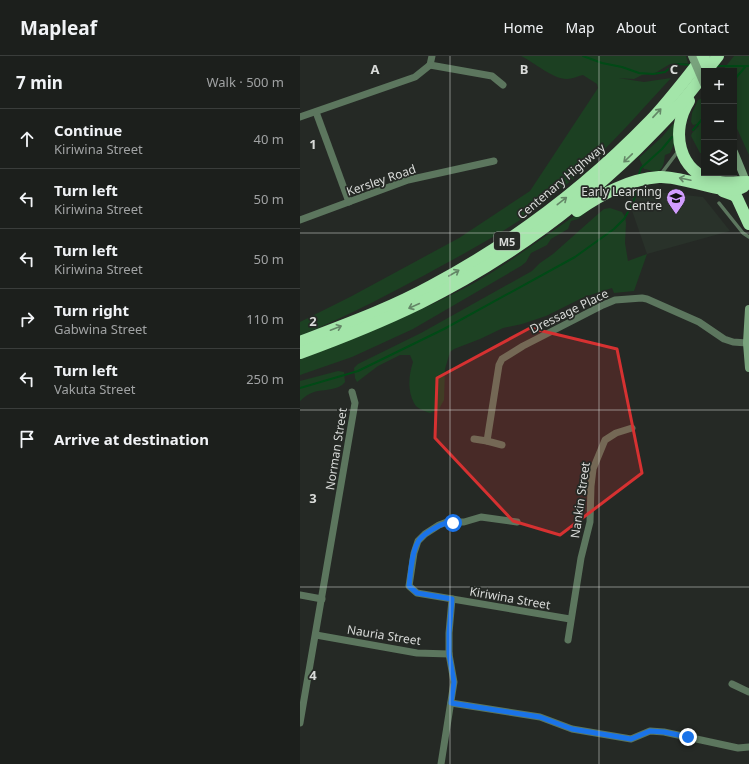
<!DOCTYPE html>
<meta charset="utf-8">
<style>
:root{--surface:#1c1f1c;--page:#252725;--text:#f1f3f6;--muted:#a0a2a3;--line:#3a3d3b}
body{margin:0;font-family:"Noto Sans",sans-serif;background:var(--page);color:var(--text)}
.controls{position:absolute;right:12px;top:12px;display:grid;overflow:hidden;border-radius:0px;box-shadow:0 2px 10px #0003}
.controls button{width:36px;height:36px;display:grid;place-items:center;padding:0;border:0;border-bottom:1px solid var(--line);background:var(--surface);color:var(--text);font:20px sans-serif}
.stop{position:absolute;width:12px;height:12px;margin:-9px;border:3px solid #1a73e8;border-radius:50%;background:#fff}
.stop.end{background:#1a73e8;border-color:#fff;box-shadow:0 1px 4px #0008}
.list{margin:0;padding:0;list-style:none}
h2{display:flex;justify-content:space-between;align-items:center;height:52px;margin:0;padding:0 16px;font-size:17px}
h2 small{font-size:13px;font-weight:400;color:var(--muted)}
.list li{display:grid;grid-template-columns:26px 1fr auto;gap:12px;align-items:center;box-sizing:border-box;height:60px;padding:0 16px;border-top:1px solid var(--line)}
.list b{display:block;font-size:15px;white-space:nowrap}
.list p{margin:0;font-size:13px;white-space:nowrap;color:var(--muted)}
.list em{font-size:13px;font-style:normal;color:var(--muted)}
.icon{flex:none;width:22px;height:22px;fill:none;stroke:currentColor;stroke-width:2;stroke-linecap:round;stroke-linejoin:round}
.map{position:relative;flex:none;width:449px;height:708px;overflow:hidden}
header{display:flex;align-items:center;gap:24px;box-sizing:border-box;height:56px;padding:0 20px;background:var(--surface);border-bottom:1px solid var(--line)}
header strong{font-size:19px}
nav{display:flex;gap:22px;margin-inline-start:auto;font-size:14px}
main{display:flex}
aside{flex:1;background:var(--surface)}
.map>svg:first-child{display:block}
</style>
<header>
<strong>Mapleaf</strong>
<nav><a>Home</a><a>Map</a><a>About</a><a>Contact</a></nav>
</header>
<main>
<aside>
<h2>7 min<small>Walk · 500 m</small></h2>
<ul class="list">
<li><svg class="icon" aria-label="ahead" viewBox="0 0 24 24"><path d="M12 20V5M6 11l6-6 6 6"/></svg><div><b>Continue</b><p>Kiriwina Street</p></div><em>40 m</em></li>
<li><svg class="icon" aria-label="left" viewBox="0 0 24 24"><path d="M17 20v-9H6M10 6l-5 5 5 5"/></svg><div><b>Turn left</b><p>Kiriwina Street</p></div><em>50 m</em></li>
<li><svg class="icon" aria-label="left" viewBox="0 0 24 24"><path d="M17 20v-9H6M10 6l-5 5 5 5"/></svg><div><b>Turn left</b><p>Kiriwina Street</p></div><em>50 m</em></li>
<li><svg class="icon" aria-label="right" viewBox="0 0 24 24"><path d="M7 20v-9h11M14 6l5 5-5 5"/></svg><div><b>Turn right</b><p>Gabwina Street</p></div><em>110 m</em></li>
<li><svg class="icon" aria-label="left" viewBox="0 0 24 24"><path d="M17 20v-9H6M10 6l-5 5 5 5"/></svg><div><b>Turn left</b><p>Vakuta Street</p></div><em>250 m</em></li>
<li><svg class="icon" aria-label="arrive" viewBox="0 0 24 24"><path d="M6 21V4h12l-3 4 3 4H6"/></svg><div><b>Arrive at destination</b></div></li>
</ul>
</aside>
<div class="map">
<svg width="449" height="708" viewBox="0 0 449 708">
<rect width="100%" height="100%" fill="#252925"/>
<path fill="#29322a" d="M357,136l46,5 27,34 -83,23 -19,-55z"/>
<g fill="#1c4022">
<path d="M221,0h165l2,7 -18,1 -15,9 -13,2 -8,4 -16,-1 26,4 27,-4c-36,39 -70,79 -111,112 -35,30 -76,53 -117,75 -47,26 -94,50 -143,71v-14l50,-25 109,-59 71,-47 68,-103 -1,-4 -14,-9c-5,1 -11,4 -16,4 -15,0 -33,-17 -46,-23z"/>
<path d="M434,0h15v99l-15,-33v-51h-12z"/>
<path d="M403,42l1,2v54l-4,-1 -9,-17 1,-3 7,-7 -2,-2 -4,1 -2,-3 1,-9 6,-13z"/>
<path d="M373,68h2v18l-5,11 -5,2c-1,6 -1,18 -12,16 -3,0 -6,-2 -9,-2l-5,-11 23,-21z"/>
<path d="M287,151l3,2 -1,1 -11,9 -7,2 -3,8 -17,10 -4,6 -16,8 -5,9 -5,4 -108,63 -61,28 -52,18v-16c59,-24 120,-46 176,-77 39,-23 75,-50 111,-75z"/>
<path d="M310,152l12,4 3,5 1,6 -1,20 3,18 19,-7 -13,37 -20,2 -2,-5 -28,9 -38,19 -24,8 -19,4 -23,11 -26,10 -4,3 -5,17 -1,31 -5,9 -9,4c-6,-2 -14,-5 -16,-10 -7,-13 -5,-29 -1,-41l-3,-7h-10l-22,11 -21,16 -2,-4 -1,-10 4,-4 63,-31 111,-62 8,-8 13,-9 45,-40 6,-5z"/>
<path d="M38,315l6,1 1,10c-7,9 -21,7 -31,10 -6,2 -10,5 -14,9v-20z"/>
</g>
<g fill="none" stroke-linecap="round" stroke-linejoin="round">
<g stroke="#014a16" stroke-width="2">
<path d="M283,0l19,7 20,4 17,6 14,1 12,-2 9,-7 4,-1 14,1"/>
<path d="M416,10h33"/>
<path d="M434,24l12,-14"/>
<path d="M393,74l11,-13"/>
<path d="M338,121l3,-9 21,-19 10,-12"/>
<path d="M0,332l58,-17 86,-42 131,-72 39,-28 10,-10 9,-16 4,-13"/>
</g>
<g stroke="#5c765e" stroke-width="3.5">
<path d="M361,118l18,-24"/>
<path d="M419,147l24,30 6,4"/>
</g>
<g stroke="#5c765e" stroke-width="7">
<path d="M130,9l62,11 11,9"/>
<path d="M130,9l2,-9"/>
<path d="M16,56l33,90"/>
<path d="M0,61l115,-40 15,-12"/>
<path d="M0,164l108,-40 86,-19"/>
<path d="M174,383l13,2"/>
<path d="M202,389l-15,-4 12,-76 3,-6 21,-13 80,-41 12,-5 27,-2 5,1 52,23 25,17 9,3 14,1"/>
<path d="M217,466l-36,-5 -17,5h-17l-8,3 -14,9 -7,7 -4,12 -5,33 8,7 153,26"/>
<path d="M0,539l22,4"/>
<path d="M16,579l101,18 32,1"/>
<path d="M268,584l13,-82 9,-36 1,-36 2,-17 12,-29 11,-7 16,-5"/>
<path d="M432,628l17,8"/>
<path d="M151,647l89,14 32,12 59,10 19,-8 14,1 74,16 11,-1"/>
<path d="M0,667l55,-320 -3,-11"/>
<path d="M141,708l13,-82 -5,-28v-21l3,-34"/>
</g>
<g stroke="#79a37d" stroke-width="8">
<path d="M434,96l14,34"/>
<path d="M449,253l-2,34 2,25"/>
</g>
<g stroke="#a3e5a9" stroke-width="12">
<path d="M406,15l12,-15"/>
<path d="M423,135l11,4 3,3 12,26"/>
<path d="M277,155c25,-17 52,-32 82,-34 23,-2 68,20 84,10l4,-5c-11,0 -22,2 -32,-1 -37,-9 -45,-50 -26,-80"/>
<path d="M0,286c44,-17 89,-33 131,-56 81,-43 155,-99 219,-165 20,-21 36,-43 54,-65"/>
<path d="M0,297c41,-15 81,-31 120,-50 79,-39 152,-91 216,-153 24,-24 48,-48 68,-76"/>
</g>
<path stroke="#79a37d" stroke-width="8" d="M392,0l12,28"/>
</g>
<defs><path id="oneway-shaft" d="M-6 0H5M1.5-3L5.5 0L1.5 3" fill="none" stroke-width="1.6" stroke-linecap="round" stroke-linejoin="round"/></defs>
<g stroke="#648767">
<use href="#oneway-shaft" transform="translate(357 57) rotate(-47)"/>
<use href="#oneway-shaft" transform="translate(328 102) rotate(136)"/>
<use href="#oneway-shaft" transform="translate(385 123) rotate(-168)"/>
<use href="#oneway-shaft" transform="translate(262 145) rotate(-38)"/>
<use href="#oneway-shaft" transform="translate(154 217) rotate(-30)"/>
<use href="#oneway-shaft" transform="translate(114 250) rotate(156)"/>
<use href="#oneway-shaft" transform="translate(36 272) rotate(-21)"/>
</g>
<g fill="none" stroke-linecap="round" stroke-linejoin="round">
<path stroke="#1a73e8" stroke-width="5" d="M153,467c-8,-1 -13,2 -20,6 -6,4 -12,7 -15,13 -7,12 -7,30 -9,44l8,7 35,6 -3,34v21l5,28 -3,21 89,14 32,12 59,10 19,-8 14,1 24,5"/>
</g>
<path fill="#d63131" fill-opacity="0.2" stroke="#d63131" stroke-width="3" stroke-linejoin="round" d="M230,272l87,21 25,124 -82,62 -47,-14 -78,-83 2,-60z"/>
<path fill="none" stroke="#d9dbd9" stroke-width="1" stroke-opacity="0.55" d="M150,0v708M299,0v708M0,177h449M0,354h449M0,531h449"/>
<defs>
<g id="school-pin" transform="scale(1)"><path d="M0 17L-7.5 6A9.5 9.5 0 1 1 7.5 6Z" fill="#d19dfe" stroke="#252925"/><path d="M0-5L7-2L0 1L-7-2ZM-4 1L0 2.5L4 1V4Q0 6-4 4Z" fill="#111"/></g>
</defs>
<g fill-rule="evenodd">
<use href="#school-pin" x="376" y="142"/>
</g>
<g text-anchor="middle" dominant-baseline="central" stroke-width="3.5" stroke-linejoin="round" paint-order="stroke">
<rect fill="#252925" stroke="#a3a6a3" stroke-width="1" x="194" y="176" width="26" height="18" rx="3"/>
<g font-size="11" font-weight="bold" fill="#d9dbd9">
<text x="207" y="185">M5</text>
</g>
<g font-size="12" fill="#d9dbd9" stroke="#252925">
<text transform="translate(81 124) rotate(-19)">Kersley Road</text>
<text transform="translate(261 125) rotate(-40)">Centenary Highway</text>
<text transform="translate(269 255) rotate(-26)">Dressage Place</text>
<text transform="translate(36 393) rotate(-81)">Norman Street</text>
<text transform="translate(280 444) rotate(-82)">Nankin Street</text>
<text transform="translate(210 542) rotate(10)">Kiriwina Street</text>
<text transform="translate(84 579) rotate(9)">Nauria Street</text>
</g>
<g font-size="12" fill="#d9dbd9" stroke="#252925" text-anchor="end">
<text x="362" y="135">Early Learning<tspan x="362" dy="14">Centre</tspan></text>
</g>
</g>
<g font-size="13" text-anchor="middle" font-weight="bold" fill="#d9dbd9" stroke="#252925" stroke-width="3.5" stroke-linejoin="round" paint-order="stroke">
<text x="75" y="18">A</text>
<text x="224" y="18">B</text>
<text x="374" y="18">C</text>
<text x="13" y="93">1</text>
<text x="13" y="270">2</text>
<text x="13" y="447">3</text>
<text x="13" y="624">4</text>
</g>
</svg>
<div class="controls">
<button>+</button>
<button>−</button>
<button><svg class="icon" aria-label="layers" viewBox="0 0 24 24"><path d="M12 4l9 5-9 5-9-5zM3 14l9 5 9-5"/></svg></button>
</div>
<div class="stop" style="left:153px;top:467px"></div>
<div class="stop end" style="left:388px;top:681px"></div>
</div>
</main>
